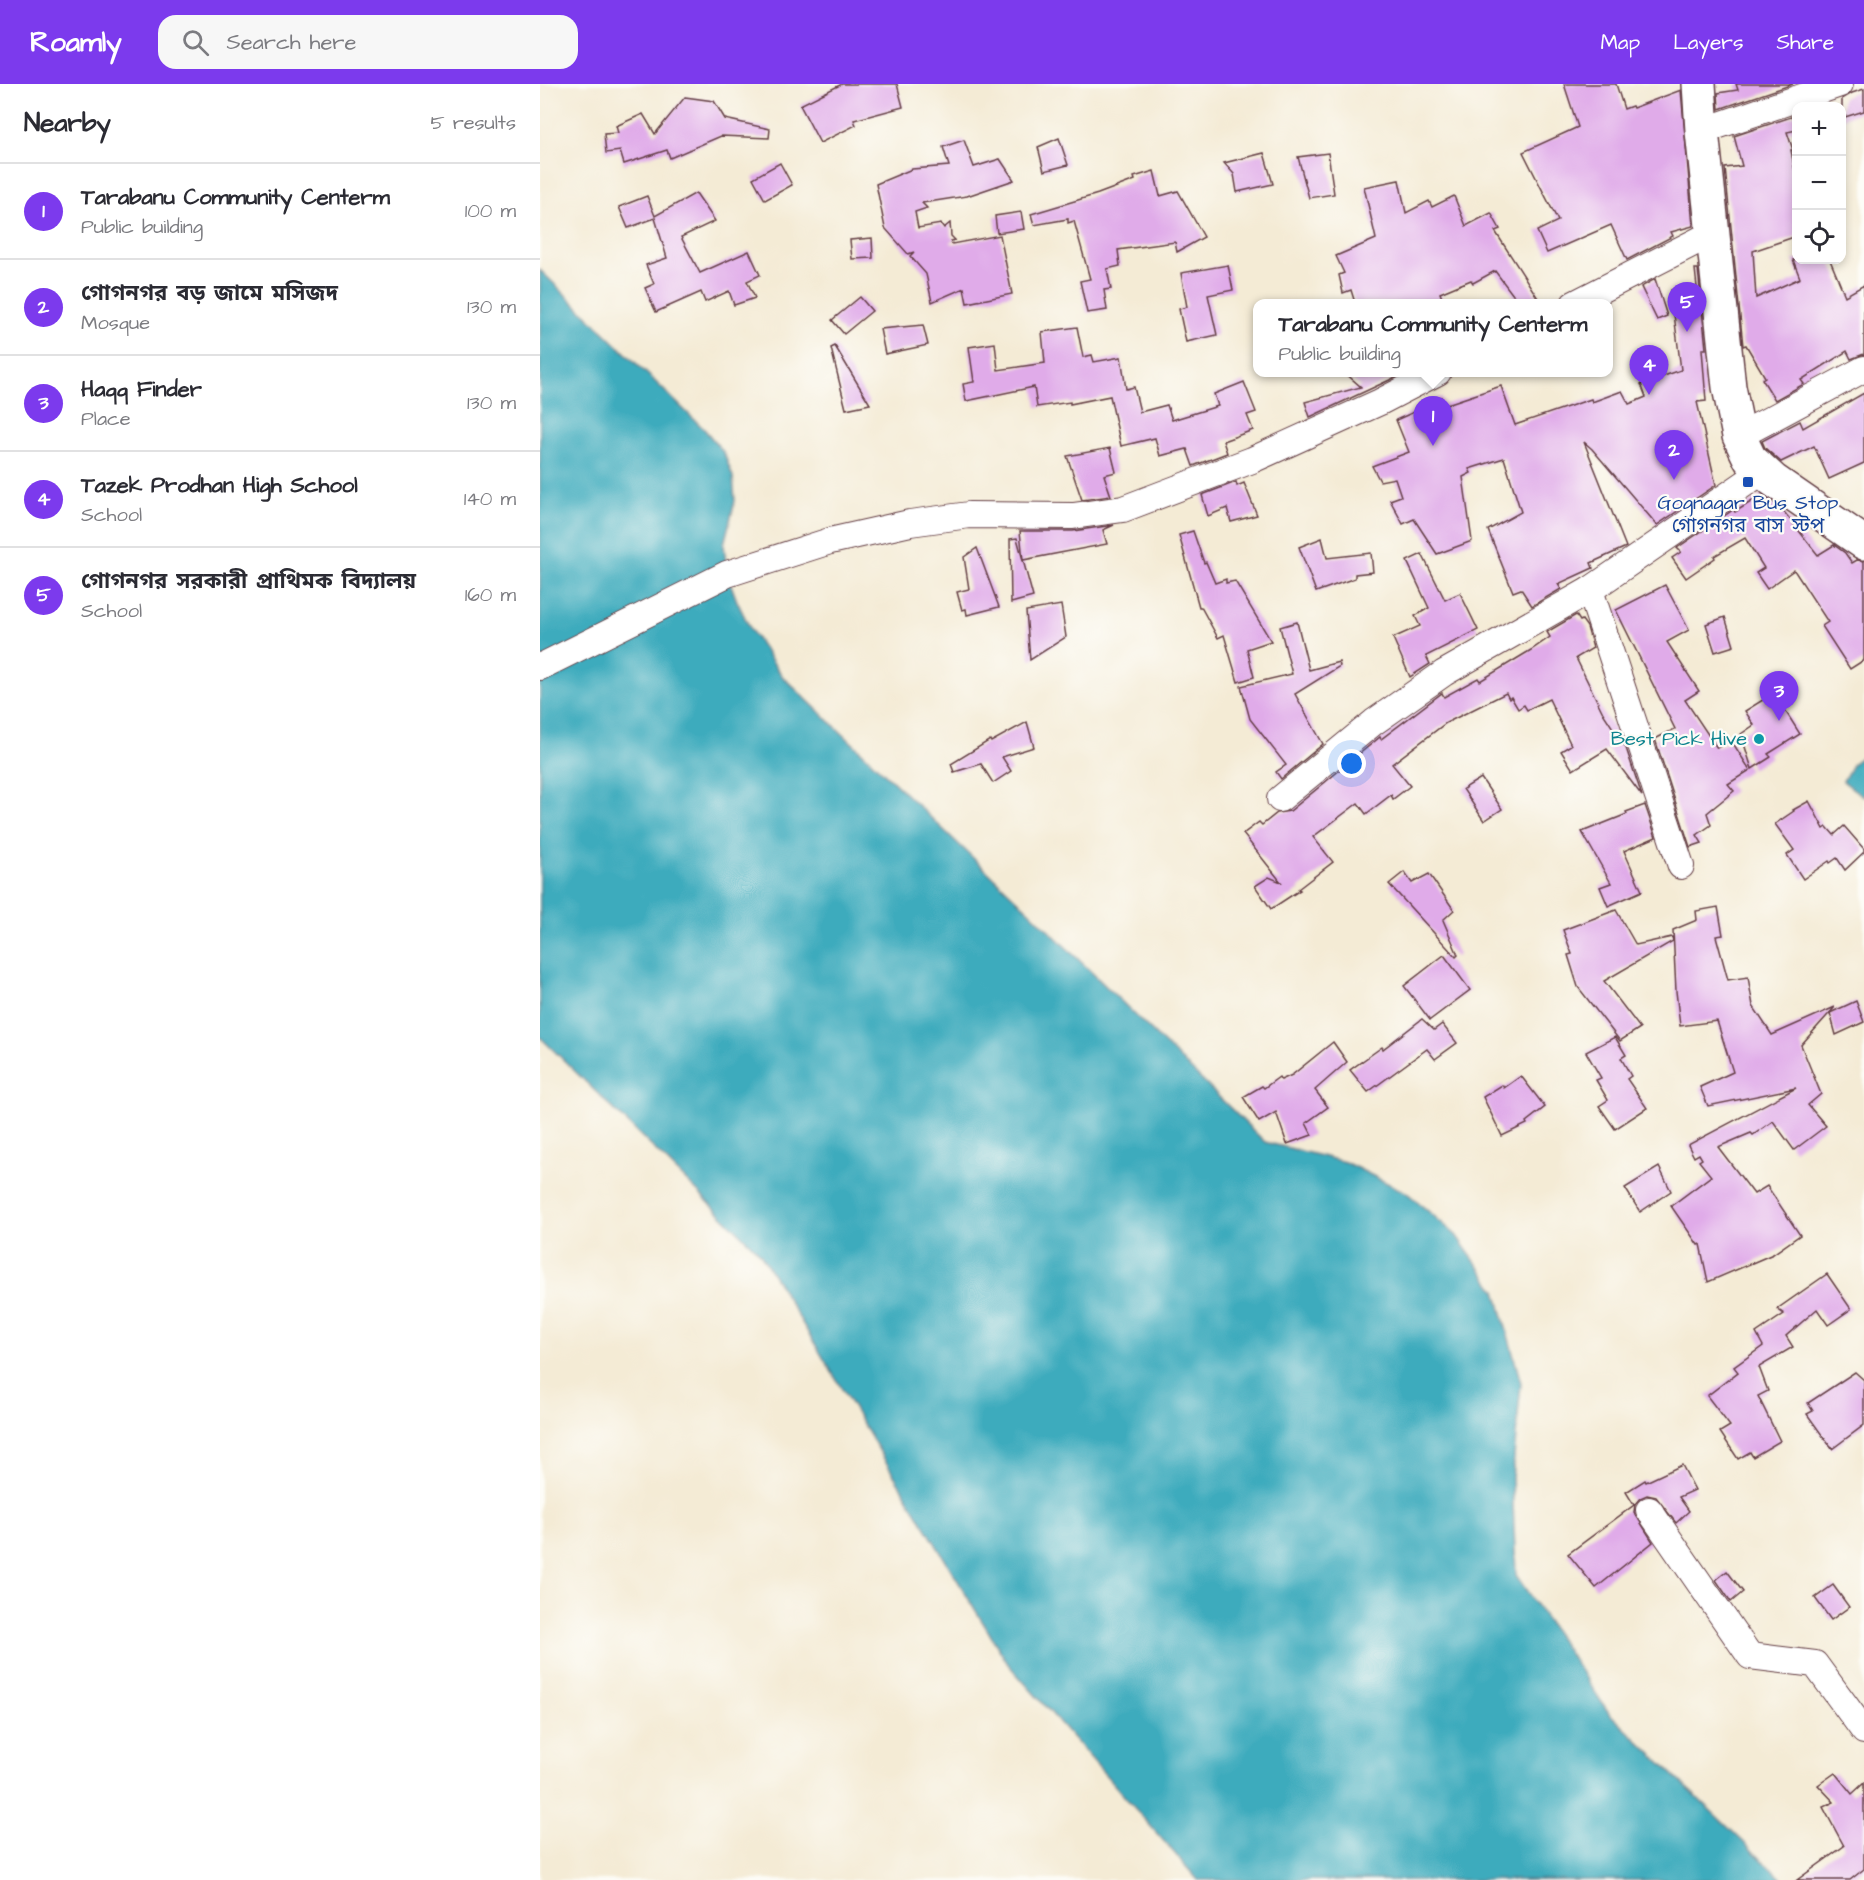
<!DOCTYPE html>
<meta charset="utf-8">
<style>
:root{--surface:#fff;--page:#f7f7f7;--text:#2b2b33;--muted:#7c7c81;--line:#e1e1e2;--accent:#7c3aed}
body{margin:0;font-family:"Architects Daughter","Noto Sans Bengali",sans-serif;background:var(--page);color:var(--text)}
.controls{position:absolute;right:18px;top:18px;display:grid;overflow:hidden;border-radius:12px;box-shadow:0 3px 9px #0003}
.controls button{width:54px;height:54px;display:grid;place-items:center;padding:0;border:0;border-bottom:2px solid var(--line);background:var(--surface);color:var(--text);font:30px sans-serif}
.you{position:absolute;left:812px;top:680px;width:21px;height:21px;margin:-15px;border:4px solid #fff;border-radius:50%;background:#1a73e8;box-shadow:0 0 0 9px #1a73e833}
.badge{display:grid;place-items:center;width:39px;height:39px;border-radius:50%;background:var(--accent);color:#fff;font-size:20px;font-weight:700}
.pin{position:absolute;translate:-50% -50px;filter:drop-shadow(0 2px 3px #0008)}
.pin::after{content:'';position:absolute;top:32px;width:21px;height:18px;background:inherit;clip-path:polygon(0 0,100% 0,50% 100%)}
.popup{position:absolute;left:713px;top:215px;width:360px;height:78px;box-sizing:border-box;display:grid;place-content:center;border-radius:12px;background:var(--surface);filter:drop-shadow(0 2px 4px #0005);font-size:20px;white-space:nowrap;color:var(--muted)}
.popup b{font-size:22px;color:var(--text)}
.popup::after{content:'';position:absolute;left:50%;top:100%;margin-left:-12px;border:12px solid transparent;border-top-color:var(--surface)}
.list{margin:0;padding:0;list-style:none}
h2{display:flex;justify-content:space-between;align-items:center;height:78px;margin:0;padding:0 24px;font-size:26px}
h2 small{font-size:20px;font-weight:400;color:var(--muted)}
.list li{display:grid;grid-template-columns:39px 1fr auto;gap:18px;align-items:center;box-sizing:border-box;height:96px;padding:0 24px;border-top:2px solid var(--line)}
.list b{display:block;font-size:22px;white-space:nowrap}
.list p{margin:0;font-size:20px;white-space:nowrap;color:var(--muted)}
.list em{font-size:20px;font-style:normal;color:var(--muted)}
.icon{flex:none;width:33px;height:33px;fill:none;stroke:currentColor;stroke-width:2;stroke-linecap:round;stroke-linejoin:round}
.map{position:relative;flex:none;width:1324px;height:1796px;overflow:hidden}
header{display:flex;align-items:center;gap:36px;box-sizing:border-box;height:84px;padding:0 30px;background:var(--accent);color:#fff}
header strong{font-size:28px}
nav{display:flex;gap:33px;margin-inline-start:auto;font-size:21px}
.search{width:420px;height:54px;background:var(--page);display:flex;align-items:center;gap:15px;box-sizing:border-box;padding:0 21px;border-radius:18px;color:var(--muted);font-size:22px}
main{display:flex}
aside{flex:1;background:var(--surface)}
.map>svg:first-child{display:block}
</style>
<header>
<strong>Roamly</strong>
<div class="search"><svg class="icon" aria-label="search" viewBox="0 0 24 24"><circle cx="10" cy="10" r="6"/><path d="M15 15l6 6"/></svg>Search here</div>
<nav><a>Map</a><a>Layers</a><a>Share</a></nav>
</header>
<main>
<aside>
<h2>Nearby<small>5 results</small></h2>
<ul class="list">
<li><span class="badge">1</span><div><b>Tarabanu Community Centerm</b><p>Public building</p></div><em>100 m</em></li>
<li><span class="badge">2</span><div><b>গোগনগর বড় জামে মসিজদ</b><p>Mosque</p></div><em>130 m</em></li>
<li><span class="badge">3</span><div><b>Haqq Finder</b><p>Place</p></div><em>130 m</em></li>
<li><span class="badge">4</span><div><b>Tazek Prodhan High School</b><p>School</p></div><em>140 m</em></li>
<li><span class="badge">5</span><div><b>গোগনগর সরকারী প্রাথিমক বিদ্যালয়</b><p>School</p></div><em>160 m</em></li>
</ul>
</aside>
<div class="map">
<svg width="1324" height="1796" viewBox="0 0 1324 1796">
<rect width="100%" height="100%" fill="#fdfcf7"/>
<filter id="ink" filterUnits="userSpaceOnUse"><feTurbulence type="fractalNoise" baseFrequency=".0167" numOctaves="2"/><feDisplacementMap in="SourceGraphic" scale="12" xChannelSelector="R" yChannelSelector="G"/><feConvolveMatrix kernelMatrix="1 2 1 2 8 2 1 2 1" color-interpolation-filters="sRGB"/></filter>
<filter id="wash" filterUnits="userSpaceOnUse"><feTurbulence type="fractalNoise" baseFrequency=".008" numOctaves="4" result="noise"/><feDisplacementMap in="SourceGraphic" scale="24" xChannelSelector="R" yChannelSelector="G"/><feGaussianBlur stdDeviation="1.35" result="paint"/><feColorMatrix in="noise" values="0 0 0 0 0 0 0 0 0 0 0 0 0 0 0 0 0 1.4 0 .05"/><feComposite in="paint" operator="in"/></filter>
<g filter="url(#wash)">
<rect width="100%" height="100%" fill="#f4ebd5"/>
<g fill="#3eabbd" stroke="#446574" stroke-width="1.5">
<path d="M0,186l165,160 19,23 9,24 2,24 -11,43 3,30 10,27 14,29 32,47 246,234 236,231 80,20 62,31 49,42 40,56 25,92 -9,95 4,97 93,138 174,167h-585l-190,-216 -248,-411 -220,-216z"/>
<path d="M1324,671v42l-21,-16 10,-18z"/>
</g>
<g id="blocks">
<g fill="#e0abe9">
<path d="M302,0h55l6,23 -49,13 2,5 -36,18 -20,-38z"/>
<path d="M1024,0h52l8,25 8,-3 1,2 48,-18 12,136 -22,6 2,4 -46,24 -16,-35 -64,28 -10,-22 21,-10 -35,-69 55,-25z"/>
<path d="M1196,0h57l-74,25 -1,-16 20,-3z"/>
<path d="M1324,5v22l-22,7v-19l10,-6z"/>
<path d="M145,13l29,4 11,18 45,10 -1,9 -48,-2 -51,22 -3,-8 -43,14 -4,-13 -14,2 -2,-19 14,-1 -2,-7 27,-12 12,20z"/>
<path d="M1257,31v15l-10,2 6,18h-2l6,32v54l-44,15 3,47 44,-20 -7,-18h37l15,36 19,-11v69l-13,5 -4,-8 -46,29 3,4 -29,16 -13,-21 3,-2 -19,-32 -3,1 -18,-178 17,-2 -8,-30z"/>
<path d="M519,54l9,27 -24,6 -6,-24z"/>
<path d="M424,56l10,27 26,-8 14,21 -47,16 -45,7 5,5 -12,4 3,16 23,-4 3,4 6,-5 1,13 4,4 -4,1 1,3 48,-9 12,59 -45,9 -3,-15 -32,14 -6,-28 -16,-18 4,-4 -6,2 -23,-26 -9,-44 36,-15 37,-3 -6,-19z"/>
<path d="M724,69l9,31 -36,8 -3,-18 -10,-11z"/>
<path d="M788,69l6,41 -25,4 -11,-41z"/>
<path d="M240,79l12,22 -27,15 -12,-22z"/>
<path d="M614,87l6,25 18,-5 26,46 -27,15 -2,-10 -57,8 2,16 -13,3 4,20 -7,1 3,20 -20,3 -7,-32 10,-2 -16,-58 -6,2v-4l-34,6 -3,-11 67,-20 37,-14 -1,-3z"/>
<path d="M859,96l7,33 23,-12 3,6 22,-11 12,30 25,-13 9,16 -5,2 46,72h-22l-24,-32 -22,12 -2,-3 -31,13 2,5 -14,5h-73l-4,-13 -8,3 -4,-18 5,-2 -8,-17 40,-17 -12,-52z"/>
<path d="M156,109l19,28 -34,16 19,36 49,-22 11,24 -13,6 8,17 -21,7 -5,-14 -24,11 -4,-10 -45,20 -11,-24 9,-4 -8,-19 21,-7 -12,-40 -27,10 -9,-21 28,-11 8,20z"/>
<path d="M481,128l3,17 -27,4 -2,-17z"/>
<path d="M332,154l1,20 -21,1 -2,-19z"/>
<path d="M688,181l5,25 -25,5 9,40 -31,7 -7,-33 8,-2 -6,-34z"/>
<path d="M1155,185h3l8,80h-4l4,52 -9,1 19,83 -59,40 -65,-76 -8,-7 42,105 -35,16 2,5 -35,16 3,5 -29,17 -11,-17 -8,3 -25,-62 33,-18 -17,-54 -35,11 2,4 -8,4 9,64 -35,13 -23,-35 -11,5 -13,-24 11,-4 -6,-18 -15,3 -8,-15 37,-14 -13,-32 25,-11v-2l20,-10 3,8 57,-19 14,39 76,-26 1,3 30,-11 7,13 17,-7 -5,-13 40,-14 -10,-80 26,-3z"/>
<path d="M1115,195l12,37 -10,4 -16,-33z"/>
<path d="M320,213l12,14 -28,23 -12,-14z"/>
<path d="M383,241l5,20 -43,9 -5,-25z"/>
<path d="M537,243l6,30 9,-2 2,7 27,-5 5,32 8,-2 6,25 27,-7 5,15 46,-14 -4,-12 30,-12 12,30 -9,3 6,15 -30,11 4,12 -34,13 -6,-17 -27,7 -5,-18 -34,8 -11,-50 -40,8v-2l-33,5 -3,-20 -68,14 -3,-17 11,-2 -5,-35 26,-4 3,27 47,-7 -3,-31z"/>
<path d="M295,262l24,40 11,18 -24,5 -15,-61z"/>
<path d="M804,288h50l2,5 -86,40 -5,-15 56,-15z"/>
<path d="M1324,309v70l-35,16 -15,-33 -33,16 -16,-14 -3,-7 38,-20 3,7z"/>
<path d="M570,364l6,24 -12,3 7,21 -29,4 -15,-44z"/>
<path d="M696,398l1,4 7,-3 13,32 -26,7 -4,-14 -19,8 -6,-21z"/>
<path d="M1222,411l19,13 37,47 16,-10 11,8 7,10 5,-3 7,1v99l-14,9 -28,-43 6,-4 -34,-52 -27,19 -11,-16 8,-5 -19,-30 -31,18 1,2 -29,20 -14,-20 9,-6 -4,-4 56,-38 2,2z"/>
<path d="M574,441l-11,5 4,14 -84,16 -3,-29h53z"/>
<path d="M653,447l11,32 2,-1 9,21 11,-4v4l9,-2 36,60 -24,8 7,28 -16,5 -14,-47 -6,3 -17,-31h-2l-20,-72z"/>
<path d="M477,454l16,59 -22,6 -1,-64z"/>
<path d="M782,454l5,20 44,-5 2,19 -18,2v4l-39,14 -17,-45z"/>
<path d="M437,464l22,59 -32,8 -1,-6 -4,1 -5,-18 12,-3 -5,-32z"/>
<path d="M882,470l23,46 15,-7 18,37 -52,26 4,8 -20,13 -17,-39 27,-12 -5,-10 14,-8 -22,-47z"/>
<path d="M1125,501l24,45 -22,12 32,49 -14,9 32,48 14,-8 19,30 -22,14 6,7 -27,22 4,12 -14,10 5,8 -12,4 -35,-108 20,-10 -59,-119z"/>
<path d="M521,521l5,32 -36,23 -4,-49z"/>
<path d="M1036,531l4,6 2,-1 5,7 6,21 -17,10 27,55 23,35 16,48 -35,-47 -34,21 -12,-19 10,-6 -22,-46 -22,11 -3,-5 -6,4 -7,-12 -2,2 -3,-6 -60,30 -54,41 18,22 -17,13 -2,-4 -25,19 -8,-11 -45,34 20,25 -35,27 2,1 -29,19 -16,-23 14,-9 12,5 -38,-48 16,-12 3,3 15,-12 13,-2 90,-74 1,2 61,-46 2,4 34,-19 2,3 51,-31 19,-13 -3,-5z"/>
<path d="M1185,533l9,29 -19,6 -9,-28z"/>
<path d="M757,538l12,48 30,-8 1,4 -45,28 28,50 -42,35 -5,-7 10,-7 -36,-46 -9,-33 51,-12 -12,-47z"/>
<path d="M1234,609l26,41 -32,20 3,3 -19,12 -11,-35 13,-9 -9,-14z"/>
<path d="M487,638l7,25 -32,10 9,14 -18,12 -12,-19 -27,8 -3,-8 39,-24 1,2z"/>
<path d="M941,694l21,31 -18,12 -21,-32z"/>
<path d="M1269,717l15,28 3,-2 7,8 10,-9 20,23v3l-19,18 -8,-12 -7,5 -1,-2 -26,18 -16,-24 7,-5 -19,-26 19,-13 -1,-1z"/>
<path d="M1105,721l11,32 -32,14 18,40 -34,15 -8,-19 11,-4 -29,-51 45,-18 -1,-2z"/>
<path d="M864,788l8,11 17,-9 25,36 -11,10 15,35 -2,2 -67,-73z"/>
<path d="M1178,823l5,28 -7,1 12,44 20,-3 5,29 19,29 63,-28 -34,38 20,49 -13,11 18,21 -32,24 -21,-29 -20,14 -2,-2 -33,14 36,47 13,-8 33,49 -27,19 -65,28 -8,-38 -2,1 -27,-39 40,-30 -12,-15 3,-2 -3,-5 -5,3 -6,-12 108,-57 -88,18 -8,-19 33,-15 -16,-51 -37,5 -4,-35 -3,-61 24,-10 -1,-9z"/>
<path d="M1076,826l20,35 36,-8 1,4 -69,40 36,47 -20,13 -42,-54 -10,-32 4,-1 -9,-24z"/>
<path d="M904,871l26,35 -40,30 -26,-34z"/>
<path d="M1316,917l8,21 -28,13 -6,-22z"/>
<path d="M882,935l12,11 8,-6 15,19 -22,16 -8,-10 -59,43 -18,-22 32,-23 1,2z"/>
<path d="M1075,953l11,18 -5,3 10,18 -4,3 20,29 -32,21 -16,-23 9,-6 -12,-20 5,-2 -15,-26z"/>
<path d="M793,958l14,20 -32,28 13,17 -22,16 6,12 -25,9 -11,-32 -17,10 -16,-25 19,-11 2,2 15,-11 2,3 11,-5z"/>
<path d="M981,992l24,31 -19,15 1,2 -25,12 -19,-39 19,-12 2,3z"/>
<path d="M1119,1083l12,24 -31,21 -15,-24z"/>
<path d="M1287,1190l24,35 -23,16 -11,-16 -31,27 7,11 -34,20 9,24 -10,5 22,45 -27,16 -3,-5 -12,7 -18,-27 10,-6 -23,-30 31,-24 -4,-5 29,-21 -7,-13 28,-19 -7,-5z"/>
<path d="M1315,1288l9,8v45l-32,24 -25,-35 6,-3 -5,-8z"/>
<path d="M1142,1381l13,25 -16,7 10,14 -13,12 -20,-26 -9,-2 -7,3 -5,6 -1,8 19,30 -57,46 -28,-34 66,-49 -8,-13 19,-12 1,2z"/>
<path d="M1187,1487l16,21 -12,10 -15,-22z"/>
<path d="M1293,1501l16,22 -18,13 -16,-22z"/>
<path d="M1295,1689l17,21 12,-11v86l-14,11h-53l47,-34 -21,-39 11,-5 -16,-17z"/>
</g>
</g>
</g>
<g filter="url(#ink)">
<use href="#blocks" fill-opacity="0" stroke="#643e44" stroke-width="1.5"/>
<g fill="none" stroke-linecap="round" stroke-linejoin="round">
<g stroke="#643e44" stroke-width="28">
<g id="minor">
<path d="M1162,47l138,-47"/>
<path d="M1034,220l139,-71"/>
<path d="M1199,352l125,-67"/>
<path d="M1050,506l91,276"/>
<path d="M0,583l187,-93 103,-33 80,-18 59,-8 104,1 50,-7 129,-49 128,-58 58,-30"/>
<path d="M740,715l94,-77 70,-49 146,-83 173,-119"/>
<path d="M1109,1426l101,146 65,8 49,67"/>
</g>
</g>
<g stroke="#643e44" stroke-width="36">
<path id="primary" d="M1159,0l3,47 27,256 10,49 11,23 23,21 91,63"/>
</g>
<use href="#minor" stroke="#fff" stroke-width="26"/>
<use href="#primary" stroke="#fff" stroke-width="33"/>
</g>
</g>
<rect fill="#1a4fb4" stroke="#fdfcf7" stroke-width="2" x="1202" y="392" width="12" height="12" rx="3"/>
<circle fill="#0f9aa8" stroke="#fdfcf7" stroke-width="2" cx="1219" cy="655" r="6"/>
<g text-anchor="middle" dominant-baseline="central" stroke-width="4.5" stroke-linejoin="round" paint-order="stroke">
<g font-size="20" fill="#164399" stroke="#fdfcf7">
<text x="1208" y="419">Gognagar Bus Stop<tspan x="1208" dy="23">গোগনগর বাস স্টপ</tspan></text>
</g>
<g font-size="20" fill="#0d838f" stroke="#fdfcf7" text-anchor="end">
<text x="1207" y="655">Best Pick Hive</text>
</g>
</g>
</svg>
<div class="controls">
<button>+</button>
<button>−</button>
<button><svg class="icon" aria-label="locate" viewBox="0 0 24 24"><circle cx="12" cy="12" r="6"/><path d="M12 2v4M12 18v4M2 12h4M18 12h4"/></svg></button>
</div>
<div class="you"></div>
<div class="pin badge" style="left:893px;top:362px">1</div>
<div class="popup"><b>Tarabanu Community Centerm</b>Public building</div>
<div class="pin badge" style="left:1134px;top:396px">2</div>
<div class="pin badge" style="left:1239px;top:637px">3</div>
<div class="pin badge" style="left:1109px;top:311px">4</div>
<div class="pin badge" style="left:1147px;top:248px">5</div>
</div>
</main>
